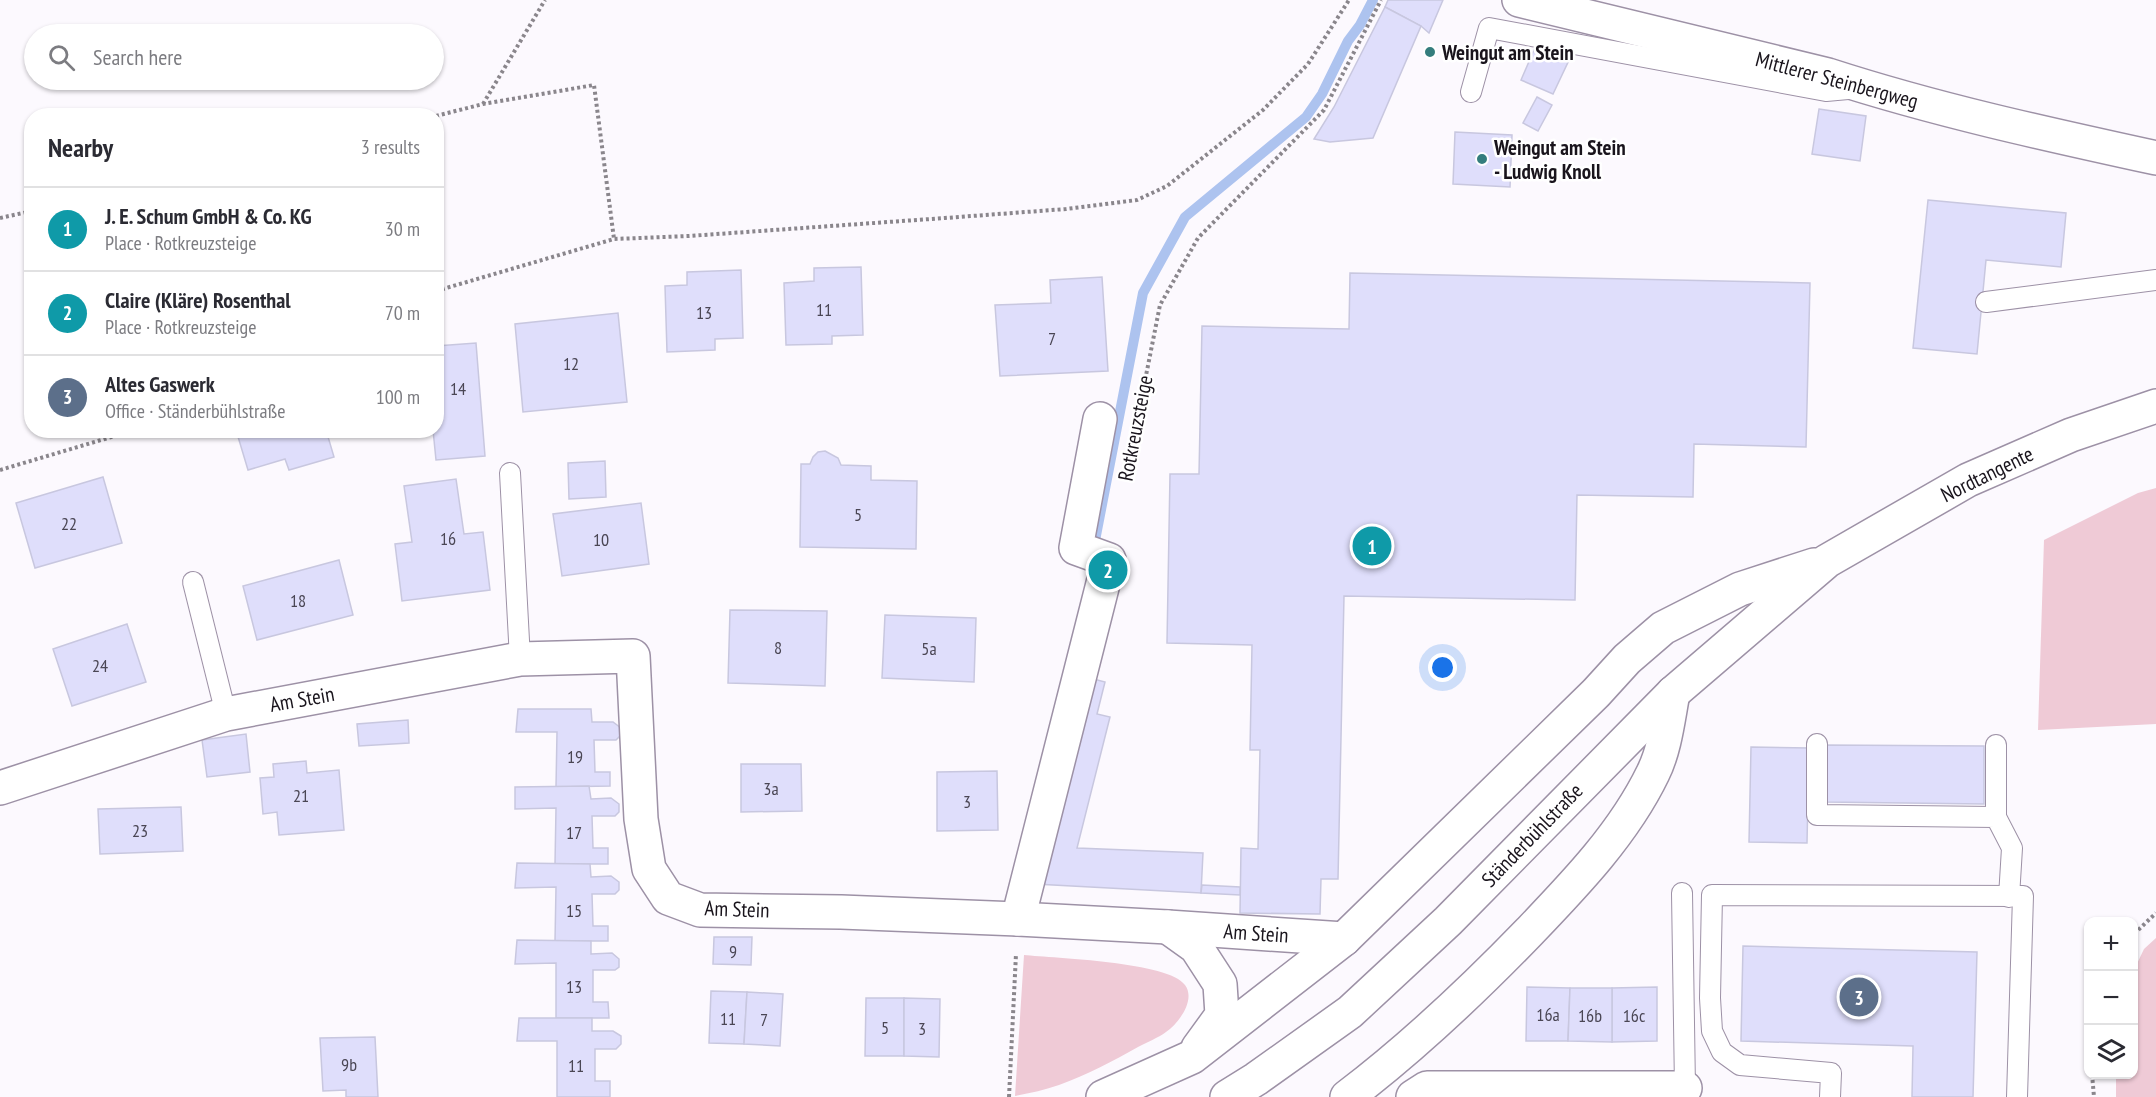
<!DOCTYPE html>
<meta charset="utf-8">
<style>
:root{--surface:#fff;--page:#f2f2f3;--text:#2b2b33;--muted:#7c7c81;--line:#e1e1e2;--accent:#111827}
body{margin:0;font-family:"PT Sans Narrow",sans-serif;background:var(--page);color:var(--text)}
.controls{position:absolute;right:18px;bottom:18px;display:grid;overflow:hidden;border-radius:12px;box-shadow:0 2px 4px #0004}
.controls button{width:54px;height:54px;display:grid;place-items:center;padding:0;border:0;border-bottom:2px solid var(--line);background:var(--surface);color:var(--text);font:30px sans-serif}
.you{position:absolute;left:1443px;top:668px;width:21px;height:21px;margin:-15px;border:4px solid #fff;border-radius:50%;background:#1a73e8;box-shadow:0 0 0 9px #1a73e833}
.badge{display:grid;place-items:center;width:39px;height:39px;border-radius:50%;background:var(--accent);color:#fff;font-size:20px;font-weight:700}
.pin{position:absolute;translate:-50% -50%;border:3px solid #fff;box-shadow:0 2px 6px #0006}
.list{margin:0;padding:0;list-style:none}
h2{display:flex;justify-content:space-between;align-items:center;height:78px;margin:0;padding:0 24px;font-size:26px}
h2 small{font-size:20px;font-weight:400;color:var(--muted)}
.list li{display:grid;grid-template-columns:39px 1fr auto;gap:18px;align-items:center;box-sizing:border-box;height:84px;padding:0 24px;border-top:2px solid var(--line)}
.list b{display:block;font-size:22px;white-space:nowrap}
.list p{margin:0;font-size:20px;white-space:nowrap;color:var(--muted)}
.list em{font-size:20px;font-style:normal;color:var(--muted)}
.icon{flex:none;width:33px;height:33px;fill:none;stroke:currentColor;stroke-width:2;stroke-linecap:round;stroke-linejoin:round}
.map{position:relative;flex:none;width:2156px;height:1097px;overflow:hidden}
.search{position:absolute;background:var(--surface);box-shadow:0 2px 4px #0004;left:24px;top:24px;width:420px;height:66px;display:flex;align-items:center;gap:15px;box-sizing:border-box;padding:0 21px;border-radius:33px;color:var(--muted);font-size:22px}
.panel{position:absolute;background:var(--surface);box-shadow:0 2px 4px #0004;left:24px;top:108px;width:420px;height:330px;border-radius:24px}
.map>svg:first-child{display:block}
</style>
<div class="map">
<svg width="2156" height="1097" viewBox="0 0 2156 1097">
<rect width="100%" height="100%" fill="#fcf9fe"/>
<g fill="#efcad6">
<path d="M2156,488v236l-118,6 6,-190 94,-47z"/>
<path d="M2156,938v159h-40v-22l18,-1v-104l10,-21z"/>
<path d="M1024,955c30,3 146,7 161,30 11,15 -6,38 -19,47 -8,6 -19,10 -28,15 -25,14 -51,28 -79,38 -14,5 -29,8 -44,11z"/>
</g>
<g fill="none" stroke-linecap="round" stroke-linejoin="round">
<path stroke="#adc3ef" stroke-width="10" d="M1093,551l50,-258 42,-76 121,-100 16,-23 26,-53 12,-16 13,-25"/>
</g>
<g fill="#dfdefb" stroke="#c8c7df" stroke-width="1.5">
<path d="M1388,0h55l-14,33 -8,-7 -36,-19z"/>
<path d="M1385,7l36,19 -48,112 -43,4 -16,-3 20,-32z"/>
<path d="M1537,43l33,15 -17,36 -32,-14z"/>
<path d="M1537,97l15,8 -14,26 -15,-8z"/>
<path d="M1819,109l47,7 -6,45 -48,-7z"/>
<path d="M1455,132l57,3 -2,52 -57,-3z"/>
<path d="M1928,200l138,13 -5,54 -75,-7 -9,94 -64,-6z"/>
<path d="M861,267l2,68 -31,1v8l-46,1 -2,-62 30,-2v-13z"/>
<path d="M741,270l2,68 -28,1v11l-48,2 -2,-66 22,-1v-13z"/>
<path d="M1350,273l460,10 -4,164 -112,-3 -1,53 -116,-2 -2,105 -231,-4 -6,283h-17l-1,35 -80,-1 1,-65 17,1 2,-99h-10l2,-105 -85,-2 3,-169h29l3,-148 147,3z"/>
<path d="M1102,277l6,94 -108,5 -5,-71 56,-2 -1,-23z"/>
<path d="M618,313l9,89 -104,10 -8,-88z"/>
<path d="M476,343l9,113 -49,4 -3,-30h3v-84z"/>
<path d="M236,430h90l8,27 -45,13 -4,-11 -37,11z"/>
<path d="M825,451l13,7 3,7 30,1v14l46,1 -1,68 -116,-2 1,-83h9l3,-7 5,-5z"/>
<path d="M605,461l1,36 -37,2 -1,-36z"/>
<path d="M103,477l19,66 -87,25 -19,-65z"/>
<path d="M456,479l8,55 19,-2 7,58 -88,11 -7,-57 17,-2 -8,-56z"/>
<path d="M641,503l8,61 -87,12 -9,-62z"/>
<path d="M339,560l14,55 -96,25 -14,-54z"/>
<path d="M730,610l97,1 -2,75 -97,-3z"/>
<path d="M885,615l91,3 -2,64 -92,-4z"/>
<path d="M127,624l19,58 -74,24 -19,-57z"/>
<path d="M1086,677l19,5 -8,32 13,3 -33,131 126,5 -2,40 -166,-9z"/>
<path d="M518,709h73l1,13h21l8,6v7l-5,5h-22l1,32h15v14l-54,1 1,-55h-41z"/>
<path d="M408,720l1,23 -50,3 -2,-22z"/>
<path d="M246,734l4,38 -43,5 -5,-37z"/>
<path d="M1825,745l159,1v58l-159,-2z"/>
<path d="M1751,747l58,1 -2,95 -58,-1z"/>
<path d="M306,761l1,12 32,-3 5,60 -65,5 -2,-23 -14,2 -3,-36 14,-1 -1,-13z"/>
<path d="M741,764h60l1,47 -61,1z"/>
<path d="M997,771l1,59 -61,1v-59z"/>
<path d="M589,786l2,13 20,-1 8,6v8l-4,4h-23l1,32h15v16h-53l1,-56 -41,1v-22z"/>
<path d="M181,807l2,44 -83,3 -2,-45z"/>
<path d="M517,863l73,1 1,13 20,-1 8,6v8l-4,4h-23l1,32h15v15h-53l1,-54 -41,1z"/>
<path d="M1202,885l38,2v8l-39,-2z"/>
<path d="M714,937h38l-1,28 -38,-1z"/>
<path d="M517,940l74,1v13l21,-1 7,6v8l-4,3h-22v32h15l1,16h-53v-55l-41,1z"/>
<path d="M1743,946l234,6 -4,145h-61l1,-51 -172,-5z"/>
<path d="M1527,987l43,1 -2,53h-42z"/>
<path d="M1657,987v54l-45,1v-54z"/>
<path d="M1570,988h42v54l-44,-1z"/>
<path d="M711,991l36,1 -3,52 -35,-1z"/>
<path d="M747,992l36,2 -3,52 -36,-2z"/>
<path d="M866,998h38v58h-39z"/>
<path d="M904,998l36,1 -1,58 -35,-1z"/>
<path d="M519,1018h73v13h21l8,5v8l-5,5h-21v32h15v16h-53v-56h-40z"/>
<path d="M375,1037l3,60h-32v-7l-23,1 -3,-53z"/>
</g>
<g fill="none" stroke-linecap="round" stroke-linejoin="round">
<g stroke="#9d91a6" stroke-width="22">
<g id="service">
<path d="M1471,92l18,-64 337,63 22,-2"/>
<path d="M1986,302l170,-22"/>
<path d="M510,473l10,186"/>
<path d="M193,582l33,132"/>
<path d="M1817,744v71l179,2 16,31 -3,49"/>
<path d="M1996,817v-72"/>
<path d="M1682,893l3,195"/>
<path d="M1830,1097l1,-24 -91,-8 -18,-13 -10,-21 -2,-33 2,-103 311,1 -6,201"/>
</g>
</g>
<g stroke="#9d91a6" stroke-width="36">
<g id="minor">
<path d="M1519,0l309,75c108,35 218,59 328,83"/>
<path d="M0,788l226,-74 294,-55 113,-3 8,163 8,50 19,29 32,12 141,2 177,7 150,8 176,12"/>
<path d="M1018,919l91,-359 -33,-12 24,-129"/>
<path d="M1168,927l28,20 24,37 2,31 -24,33"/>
<path d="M1413,1097l14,-9h258"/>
</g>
</g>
<g stroke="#9d91a6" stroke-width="36">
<g id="trunk">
<path d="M1103,1097l89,-40 152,-118 252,-246 31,-34 36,-31 77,-39 74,-24"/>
<path d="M1227,1097l29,-18 94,-67 98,-91 225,-228 154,-132 141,-81 103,-45 85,-29"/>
<path d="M1347,1097c66,-50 125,-106 183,-166 46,-48 94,-98 123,-158 12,-24 15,-54 20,-80"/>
</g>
</g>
<g stroke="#8a868c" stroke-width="4" stroke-dasharray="3 3" stroke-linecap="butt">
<path d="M483,104l62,-104"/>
<path d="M436,116l47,-12 111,-19 20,154"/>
<path d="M0,218l32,-7"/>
<path d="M436,291l178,-52 75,-3 256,-18 121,-9 71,-9 30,-14 96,-76 45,-46 41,-64"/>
<path d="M1137,421l23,-116 38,-67 126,-128 57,-110"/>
<path d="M0,470l135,-40"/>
<path d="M2134,934l22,-21"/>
<path d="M2092,1074l2,23"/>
<path d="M1009,1097l7,-143"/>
</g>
<use href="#service" stroke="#fff" stroke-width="20"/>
<use href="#minor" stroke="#fff" stroke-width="33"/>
<use href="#trunk" stroke="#fff" stroke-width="33"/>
</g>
<g fill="#347d7d" stroke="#fff" stroke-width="2">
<circle cx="1430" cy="52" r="6"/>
<circle cx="1482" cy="159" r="6"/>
</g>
<g text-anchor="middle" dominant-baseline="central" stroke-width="5" stroke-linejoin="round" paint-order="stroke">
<g font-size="18" fill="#4a4654">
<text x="824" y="309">11</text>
<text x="704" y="312">13</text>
<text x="1052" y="338">7</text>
<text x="571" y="363">12</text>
<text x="458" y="388">14</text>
<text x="858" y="514">5</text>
<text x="69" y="523">22</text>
<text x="448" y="538">16</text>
<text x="601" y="539">10</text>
<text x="298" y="600">18</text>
<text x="778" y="647">8</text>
<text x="929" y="648">5a</text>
<text x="100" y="665">24</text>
<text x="575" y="756">19</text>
<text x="771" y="788">3a</text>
<text x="301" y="795">21</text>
<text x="967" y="801">3</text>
<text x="140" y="830">23</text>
<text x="574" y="832">17</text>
<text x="574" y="910">15</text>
<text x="733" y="951">9</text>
<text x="574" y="986">13</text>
<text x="1548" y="1014">16a</text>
<text x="1590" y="1015">16b</text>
<text x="1634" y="1015">16c</text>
<text x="728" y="1018">11</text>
<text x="764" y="1019">7</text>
<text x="885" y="1027">5</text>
<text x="922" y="1028">3</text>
<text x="349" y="1064">9b</text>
<text x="576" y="1065">11</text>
</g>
<g font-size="21" font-weight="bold" fill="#19141c" stroke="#fff" text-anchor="start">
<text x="1442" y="52">Weingut am Stein</text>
<text x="1494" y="147">Weingut am Stein<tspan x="1494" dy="24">- Ludwig Knoll</tspan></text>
</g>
<g font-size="21" fill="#19141c" stroke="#fff">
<text transform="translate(1837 80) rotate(15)">Mittlerer Steinbergweg</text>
<text transform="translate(1135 428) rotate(-79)">Rotkreuzsteige</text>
<text transform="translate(1987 474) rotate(-26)">Nordtangente</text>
<text transform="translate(302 699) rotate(-10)">Am Stein</text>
<text transform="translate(1532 835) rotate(-46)">Ständerbühlstraße</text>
<text transform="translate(737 909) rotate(2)">Am Stein</text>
<text transform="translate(1256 933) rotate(4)">Am Stein</text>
</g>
</g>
</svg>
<div class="controls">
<button>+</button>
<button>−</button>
<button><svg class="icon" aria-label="layers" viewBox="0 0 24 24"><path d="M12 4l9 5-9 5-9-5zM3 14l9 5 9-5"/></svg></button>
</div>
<div class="you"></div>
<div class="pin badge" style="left:1372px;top:546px;background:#0f9aa8">1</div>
<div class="pin badge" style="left:1108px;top:570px;background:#0f9aa8">2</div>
<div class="pin badge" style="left:1859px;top:997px;background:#5c6f8a">3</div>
<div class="search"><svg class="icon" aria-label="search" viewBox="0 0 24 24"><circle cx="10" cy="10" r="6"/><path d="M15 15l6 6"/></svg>Search here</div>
<section class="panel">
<h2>Nearby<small>3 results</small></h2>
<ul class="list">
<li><span class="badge" style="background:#0f9aa8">1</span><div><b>J. E. Schum GmbH &amp; Co. KG</b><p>Place · Rotkreuzsteige</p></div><em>30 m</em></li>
<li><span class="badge" style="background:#0f9aa8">2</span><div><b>Claire (Kläre) Rosenthal</b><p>Place · Rotkreuzsteige</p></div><em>70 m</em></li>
<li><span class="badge" style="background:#5c6f8a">3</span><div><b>Altes Gaswerk</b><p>Office · Ständerbühlstraße</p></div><em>100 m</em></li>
</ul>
</section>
</div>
